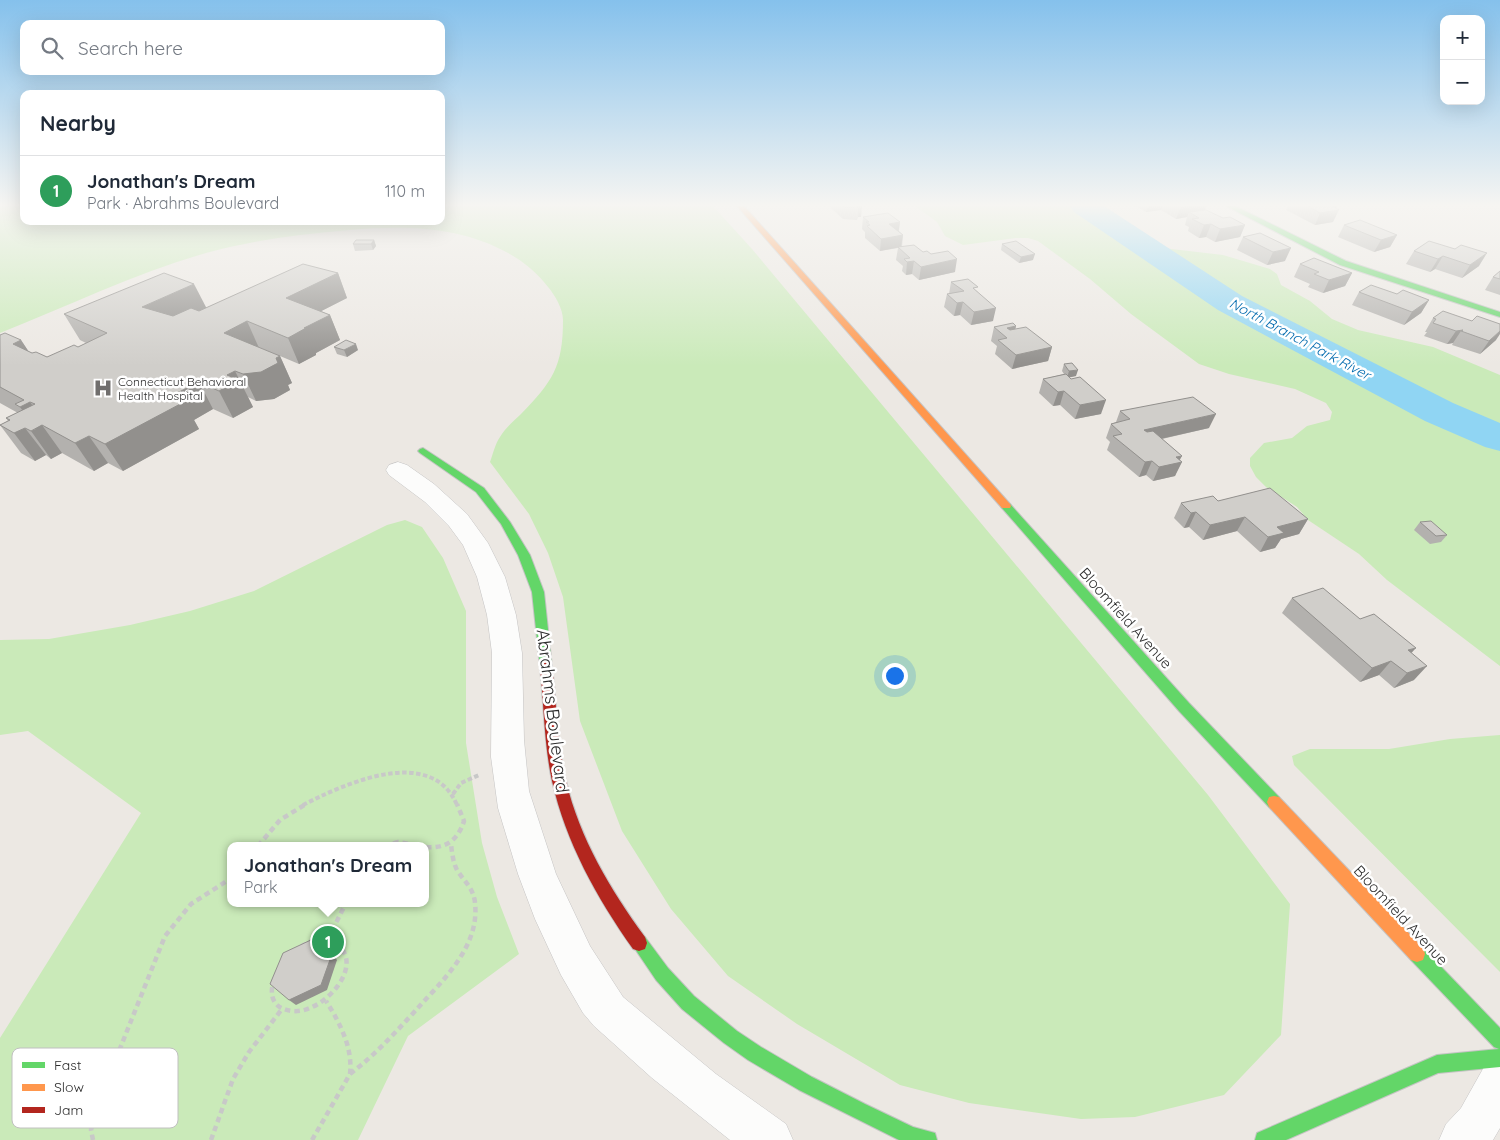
<!DOCTYPE html>
<meta charset="utf-8">
<style>
:root{--surface:#fff;--page:#f6f6f7;--text:#1f2937;--muted:#747a83;--line:#e0e1e3;--accent:#111827}
body{margin:0;font-family:Quicksand,sans-serif;background:var(--page);color:var(--text)}
.controls{position:absolute;right:15px;top:15px;display:grid;overflow:hidden;border-radius:10px;box-shadow:0 5px 20px #0002}
.controls button{width:45px;height:45px;display:grid;place-items:center;padding:0;border:0;border-bottom:1px solid var(--line);background:var(--surface);color:var(--text);font:25px sans-serif}
.you{position:absolute;left:894px;top:675px;width:18px;height:18px;margin:-12px;border:4px solid #fff;border-radius:50%;background:#1a73e8;box-shadow:0 0 0 8px #1a73e833}
.badge{display:grid;place-items:center;width:32px;height:32px;border-radius:50%;background:var(--accent);color:#fff;font-size:16px;font-weight:700}
.pin{position:absolute;translate:-50% -50%;border:2px solid #fff;box-shadow:0 1px 5px #0006}
.popup{position:absolute;left:227px;top:842px;width:202px;height:65px;box-sizing:border-box;display:grid;place-content:center;border-radius:10px;background:var(--surface);filter:drop-shadow(0 1px 4px #0005);font-size:16px;white-space:nowrap;color:var(--muted)}
.popup b{font-size:19px;color:var(--text)}
.popup::after{content:'';position:absolute;left:50%;top:100%;margin-left:-10px;border:10px solid transparent;border-top-color:var(--surface)}
.list{margin:0;padding:0;list-style:none}
h2{display:flex;justify-content:space-between;align-items:center;height:65px;margin:0;padding:0 20px;font-size:21px}
h2 small{font-size:16px;font-weight:400;color:var(--muted)}
.list li{display:grid;grid-template-columns:32px 1fr auto;gap:15px;align-items:center;box-sizing:border-box;height:70px;padding:0 20px;border-top:1px solid var(--line)}
.list b{display:block;font-size:19px;white-space:nowrap}
.list p{margin:0;font-size:16px;white-space:nowrap;color:var(--muted)}
.list em{font-size:16px;font-style:normal;color:var(--muted)}
.icon{flex:none;width:28px;height:28px;fill:none;stroke:currentColor;stroke-width:2;stroke-linecap:round;stroke-linejoin:round}
.map{position:relative;flex:none;width:1500px;height:1140px;overflow:hidden}
.search{position:absolute;background:var(--surface);box-shadow:0 5px 20px #0002;left:20px;top:20px;width:425px;height:55px;display:flex;align-items:center;gap:12px;box-sizing:border-box;padding:0 18px;border-radius:10px;color:var(--muted);font-size:19px}
.panel{position:absolute;background:var(--surface);box-shadow:0 5px 20px #0002;left:20px;top:90px;width:425px;height:135px;border-radius:10px}
.map>svg:first-child{display:block}
</style>
<div class="map">
<svg width="1500" height="1140" viewBox="0 0 1500 1140">
<rect width="100%" height="100%" fill="#ece8e3"/>
<g fill="#caeab9" fill-rule="evenodd">
<path d="M0,206h24v15h417v-15h272l39,43 456,546 82,109 -9,131 -57,60 -89,22 -54,2 -112,-16 -69,-18 -103,-61 -69,-48 -57,-67 -49,-78 -42,-110 -17,-124 -15,-44 -19,-39 -39,-52c3,-8 5,-18 10,-25 5,-9 14,-16 21,-23 31,-32 42,-47 42,-94 0,-22 -28,-50 -45,-61 -51,-33 -110,-34 -168,-29 -48,4 -97,10 -144,23 -70,20 -138,53 -206,80z"/>
<path d="M915,206h181l67,42 60,7 47,14 7,5 4,11 29,16 22,18 26,11 75,17 67,28v291l-113,-86 -28,-26 -51,-34 -11,-13 -31,-20 -10,-10 -6,-11v-8l14,-15 28,-5 15,-12 23,-6 2,-8 -6,-9 -31,-14 -66,-15 -30,-10 -68,-50 -41,-35 -52,-38 -10,-3h-12l-53,7 -18,-9 -8,-14z"/>
<path d="M405,520l17,7 21,31 23,53v132l16,100 15,54 22,57 -111,82 -50,104h-358v-102l141,-225 -113,-82 -28,4v-95l49,-1 81,-14 60,-14 64,-20 133,-66zM230,846h196v57h-196z"/>
<path d="M1500,735v237l-206,-207 -2,-9 18,-7h79l61,-10z"/>
</g>
<g fill="none" stroke-linecap="round" stroke-linejoin="round">
<path fill="#90d5f3" fill-rule="evenodd" d="M1070,206h34l138,90 211,107 47,20v28l-15,-4 -60,-26 -207,-111 -144,-98z"/>
<g stroke="#c5c4c4" stroke-width="1">
<g id="street">
<path d="M398,462l9,3 27,19 33,30 21,29 17,34 11,38 6,38 2,87 5,51 27,83 34,72 33,51 93,77 70,50 7,16h-63l-78,-62 -58,-52 -11,-13 -22,-38 -26,-56 -17,-45 -20,-66 -7,-51 1,-104 -5,-38 -10,-38 -14,-32 -14,-19 -24,-24 -36,-27 -3,-5 3,-5z"/>
<path d="M1500,1061v67l-7,12h-54l7,-16 15,-16 23,-41z"/>
</g>
</g>
<g stroke="#c5c4c4" stroke-width="2">
<g id="fast">
<path d="M1226,206h9l111,55 154,51v5l-160,-52z"/>
<path d="M423,448l61,40 26,34 20,33 14,37 8,75 -2,4 -4,1 -4,-1 -2,-4 -8,-75 -14,-37 -17,-31 -25,-32 -56,-39 -2,-2 2,-2z"/>
<path d="M1006,503l4,1 179,199 90,94 2,5 -2,5 -5,1 -5,-1 -90,-96 -177,-203 -1,-2z"/>
<path d="M639,935l6,2 23,31 26,28 43,35 24,16 51,30 53,27 48,23 22,6 2,7h-38l-100,-50 -51,-30 -24,-17 -42,-34 -26,-29 -25,-37 2,-6z"/>
<path d="M1417,946l6,2 77,80v39l-62,6 -152,67h-31l2,-7 180,-78 62,-6 -5,-2 -83,-87 -2,-6 2,-6z"/>
</g>
</g>
<g stroke="#c5c4c4" stroke-width="2">
<g id="slow">
<path d="M737,206h7l266,298 1,2 -1,2h-8z"/>
<path d="M1274,796l5,1 144,151 2,6 -2,6 -6,2 -6,-2 -142,-153 -2,-5 2,-5z"/>
</g>
</g>
<g stroke="#c5c4c4" stroke-width="2">
<path id="jam" d="M546,662l4,1 2,4c5,38 5,77 14,114 14,58 44,108 79,156l2,6 -2,6 -6,2 -6,-2c-36,-51 -67,-106 -81,-168 -8,-37 -8,-76 -12,-114l2,-4z"/>
</g>
<g stroke="#c8c8c8" stroke-width="4" stroke-dasharray="4.5 2.5" stroke-linecap="butt">
<path d="M453,794l8,-11 18,-8"/>
<path d="M303,805c41,-21 128,-61 154,0"/>
</g>
<g stroke="#c8c8c8" stroke-width="4.5" stroke-dasharray="5.5 4" stroke-linecap="butt">
<path d="M258,846l22,-26 26,-16"/>
<path d="M384,846l14,-4 23,4"/>
<path d="M426,847c20,2 32,-7 38,-26l-7,-17"/>
<path d="M317,939c6,1 14,1 18,4 33,21 -12,71 -42,68 -35,-3 -20,-41 -2,-57 8,-7 16,-11 26,-15z"/>
<path d="M328,939l18,-36"/>
<path d="M350,1074c25,-19 45,-41 66,-64 26,-29 64,-63 59,-107 -1,-14 -11,-22 -18,-33 -4,-8 -5,-17 -6,-26"/>
<path d="M93,1140l-2,-10 10,-34 64,-160 26,-32 39,-25"/>
<path d="M211,1140l22,-61 16,-27 33,-43"/>
<path d="M312,1140l38,-66c3,-26 -10,-51 -24,-73"/>
</g>
<use href="#street" fill="#fcfcfb" fill-rule="evenodd"/>
<use href="#fast" fill="#63d668" fill-rule="evenodd"/>
<use href="#slow" fill="#ff974d" fill-rule="evenodd"/>
<use href="#jam" fill="#b3261e" fill-rule="evenodd"/>
</g>
<g fill="#b3b1ae">
<path d="M830,206h32l-1,11h-3l-1,3 -14,-1 -12,-11z"/>
<path d="M1136,206h70l-1,4 18,8 22,7 -5,12 -25,5 -9,-5 -7,1 -11,-7 1,-4 -4,-2 2,-8 -11,2 -15,-9 -15,2z"/>
<path d="M1288,206h49l-4,16 -18,3 -29,-15z"/>
<path d="M863,217l37,5 -1,9 4,4 -1,12 21,5 32,20 -36,8 -7,-6 -6,1 -4,-4 1,-5 -7,-6 2,-12 -18,3 -15,-13v-6l-3,-3z"/>
<path d="M1344,225l53,10 -7,12 -16,5 -36,-15z"/>
<path d="M1260,233l25,28 -18,4 -30,-15 6,-13z"/>
<path d="M374,240l2,6 -3,4 -18,1 -2,-7z"/>
<path d="M1429,241l50,25 -17,12 -27,-9 -5,3 -24,-8 8,-13z"/>
<path d="M1002,244l31,16 -14,3 -18,-13z"/>
<path d="M1300,264l52,9 -7,13 -22,7 -15,-6 2,-3 -16,-7z"/>
<path d="M1500,271v24l-15,-5 8,-13z"/>
<path d="M338,273l9,25 -26,13 9,4 10,25 -24,13v2l-17,9 -19,-8 12,27 -4,2 2,5 -16,9 -18,2 -8,-4 5,10 -20,11 -20,-9 -19,11 5,9 -76,42 -15,-8 -14,8 -32,-18 -11,6 -5,-4 -11,6 -14,-8 -21,-28 8,-4 -2,-3 12,-5 -18,-10v-68l21,5 7,11 4,2 15,4 31,-10 8,-4 -6,-3 -16,-26 142,-6z"/>
<path d="M951,282l26,9 16,30 -22,4 -11,-10 -6,1 -10,-9 3,-13h2z"/>
<path d="M1359,292l38,2 32,6 -8,13 -17,12 -52,-20z"/>
<path d="M1433,318l63,22 -16,14 -28,-9 1,-2 -6,1 -23,-8 3,-4h-2z"/>
<path d="M1016,326l-1,3 37,18 -4,14 -36,8 -17,-15 2,-8 -6,-5 3,-14z"/>
<path d="M334,347l24,3 -11,7 -10,-3z"/>
<path d="M1064,364l12,12 -7,1 32,37 -26,5 -15,-14 -7,1 -14,-13 4,-14 21,-5 -2,-3z"/>
<path d="M1120,411l89,17 -47,11 18,21 -5,16 -22,5 -7,-6 -7,2 -32,-27 3,-8 -4,-4 5,-14 5,-2z"/>
<path d="M1218,501l90,18 -9,15 -18,5 -6,9 -15,4 -23,-21 -34,9 -14,-13 -5,1 -10,-10 7,-15z"/>
<path d="M1420,522l27,13 -6,7 -11,2 -16,-14z"/>
<path d="M1292,598l68,21 51,34 3,27 -20,8 -15,-13 -19,7 -78,-69z"/>
</g>
<g fill="#92908d">
<path d="M853,206h9l-1,11h-3v-9z"/>
<path d="M1148,206h15l-2,4 -15,2z"/>
<path d="M1186,206h20l-3,9 -14,-3 -2,5 -11,2 5,-12z"/>
<path d="M1331,206h6l-2,5 4,-1 -6,12 -18,3 5,-12z"/>
<path d="M900,222l-2,12 -9,-10z"/>
<path d="M1211,224l-5,13 -7,1 5,-13z"/>
<path d="M1245,225l-5,12 -25,5 5,-13z"/>
<path d="M903,235l-2,12 -21,4 1,-12z"/>
<path d="M1397,235l-7,12 -16,5 7,-12z"/>
<path d="M374,240l2,6 -3,4 -2,-6z"/>
<path d="M1291,248l-6,13 -18,4 6,-13z"/>
<path d="M1487,253l-8,13 -17,12 8,-13z"/>
<path d="M1035,254l-2,6 -14,3 2,-6z"/>
<path d="M1443,256l-8,13 -5,3 8,-13z"/>
<path d="M957,259l-2,13 -36,8 2,-13z"/>
<path d="M914,261l-2,13 -6,1 1,-13z"/>
<path d="M338,273l9,25 -51,26 -10,-26z"/>
<path d="M1352,273l-7,13 -22,7 6,-13z"/>
<path d="M194,284l13,25 -51,23 -14,-25z"/>
<path d="M1429,300l-8,13 -17,12 8,-13z"/>
<path d="M963,302l-3,13 -6,1 3,-13z"/>
<path d="M996,308l-3,13 -22,4 3,-13z"/>
<path d="M330,315l10,25 -24,13v2l-17,9 -11,-26 16,-10z"/>
<path d="M247,321l12,27 -35,-15z"/>
<path d="M1016,326l-3,14 -6,-12z"/>
<path d="M1463,330l-2,1 -8,12 -6,1 9,-13z"/>
<path d="M1500,331v3l-4,6 -16,14 9,-13z"/>
<path d="M21,340l18,27 -26,-23z"/>
<path d="M356,344l2,6 -11,7 -3,-7z"/>
<path d="M1052,347l-4,14 -36,8 4,-14z"/>
<path d="M280,356l12,27 -4,2 2,5 -16,9 -18,2 -13,-27z"/>
<path d="M1078,370l-2,6 -9,2 2,-7z"/>
<path d="M235,371l18,36 -20,11 -14,-27 8,-16z"/>
<path d="M199,382l14,27 -19,11 5,9 -76,42 -18,-27 66,-48z"/>
<path d="M1064,391l-4,14 -7,1 5,-14z"/>
<path d="M1106,400l-5,14 -26,5 5,-14z"/>
<path d="M30,402l19,27 -7,-4 20,28 -11,6 -20,-28 5,-2 -16,-22z"/>
<path d="M1216,414l-7,14 -71,16 6,-14z"/>
<path d="M25,428l21,27 -11,6 -21,-28z"/>
<path d="M89,436l19,27 -14,8 -19,-28z"/>
<path d="M1182,456l-4,7 4,-1 -7,14 -22,5 6,-14 17,-10z"/>
<path d="M1152,461l-6,14 -7,2 6,-15z"/>
<path d="M1196,512l-7,15 -5,1 7,-15z"/>
<path d="M1245,517l-8,14 -34,9 7,-15z"/>
<path d="M1308,519l-9,15 -18,5 -6,9 -15,4 8,-15 9,-10z"/>
<path d="M1416,648l-13,14 -7,3 12,-15z"/>
<path d="M1391,661l-12,14 -19,7 12,-14z"/>
<path d="M1427,666l-13,14 -20,8 13,-15z"/>
<path d="M332,954l5,6 -10,30 -31,15 -7,-5z"/>
</g>
<g fill="#d0ceca" stroke="#92908d">
<path d="M843,206h14l1,2 -14,-1z"/>
<path d="M1308,206h24l7,4 -19,3z"/>
<path d="M1206,210l17,8 7,-1 15,8 -25,4 -9,-5 -7,1 -12,-6 7,-1 -10,-6z"/>
<path d="M888,213l12,9 -11,2 14,11 -22,4 -14,-13 3,-1 -4,-3h3l-6,-5z"/>
<path d="M1360,220l37,15 -16,5 -37,-15z"/>
<path d="M1260,233l31,15 -18,4 -30,-15z"/>
<path d="M356,240h18l-3,4h-18z"/>
<path d="M1016,241l19,13 -14,3 -19,-13z"/>
<path d="M1429,241l26,8 6,-4 26,8 -17,12 -27,-9 -5,3 -24,-8z"/>
<path d="M914,245l9,7 4,-1 4,3 17,-3 9,8 -36,8 -7,-6 -7,1 -3,-3 6,-1 -12,-11z"/>
<path d="M1314,258l38,15 -23,7 -15,-6 5,-2 -19,-8z"/>
<path d="M303,264l35,9 -52,25 44,17 -26,13h2l-18,10 -41,-17 -23,12 56,23 -4,2 2,5 -17,9 -18,2 -8,-3 -8,4 12,5 -20,11 -20,-9 -28,14 13,6 -79,42 -16,-8 -14,7 -33,-18 -11,6 -6,-3 -11,5 -14,-8 10,-5 -4,-2 29,-14 -5,-2 -10,5 -5,-3 9,-4 -24,-13v-52l5,-2 16,7 -8,4 19,9 4,-1 11,5 27,-12 4,2 29,-14 -43,-19 100,-41 30,11 -52,23 31,9 18,-8 8,3z"/>
<path d="M1500,271v8l-7,-2z"/>
<path d="M968,279l10,8 -5,1 23,20 -22,4 -11,-10 -6,1 -10,-9 17,-3 -13,-9z"/>
<path d="M1371,285l26,9 6,-4 26,10 -17,12 -53,-20z"/>
<path d="M1443,311l29,10 5,-5 23,8v7l-11,10 -28,-10 2,-1 -7,1 -23,-8 3,-4 -3,-1z"/>
<path d="M1013,323l3,3 -9,2 3,2 16,-3 26,20 -36,8 -18,-15 9,-2 -13,-11z"/>
<path d="M346,340l10,4 -12,6 -10,-3z"/>
<path d="M1072,363l6,7 -9,1 -5,-7z"/>
<path d="M1066,374l5,5 9,-2 26,23 -26,5 -16,-14 -6,1 -15,-13z"/>
<path d="M1193,397l23,17 -72,16 3,2 6,-1 29,25 -6,1 6,5 -23,5 -7,-6 -7,1 -32,-26 9,-2 -11,-10 19,-5 -10,-8z"/>
<path d="M1270,488l38,31 -31,8 7,6 -16,4 -23,-20 -35,8 -14,-13 -5,1 -10,-10 32,-7 5,5z"/>
<path d="M1431,521l16,14 -11,1 -16,-14z"/>
<path d="M1323,588l37,31 14,-5 42,34 -8,2 19,16 -20,7 -16,-12 -19,7 -80,-70z"/>
<path d="M313,939l19,15 -11,31 -32,15 -19,-16 13,-31z"/>
</g>
<linearGradient id="sky" x2="0" y2="1"><stop stop-color="#85c1ec"/><stop offset="0.56" stop-color="#f6f5f2"/><stop offset="1" stop-color="#f6f5f2" stop-opacity="0"/></linearGradient>
<rect width="1500" height="366" fill="url(#sky)"/>
<defs>
<g id="hospital-bare" transform="scale(1.5)"><path d="M-5-5h3v3.5h4V-5h3V5h-3V1.5h-4V5h-3Z" fill="#706e6d" stroke="#fff" stroke-width="2.5" paint-order="stroke"/></g>
</defs>
<g fill-rule="evenodd">
<use href="#hospital-bare" x="103" y="388"/>
</g>
<g text-anchor="middle" dominant-baseline="central" stroke-width="5" stroke-linejoin="round" paint-order="stroke">
<g font-size="12" fill="#2d2d2d" stroke="#fff" text-anchor="start">
<text x="118" y="381">Connecticut Behavioral<tspan x="118" dy="14">Health Hospital</tspan></text>
</g>
<g font-size="14" font-style="italic" fill="#006aae" stroke="#fff">
<text transform="translate(1300 339) rotate(28)">North Branch Park River</text>
</g>
<g font-size="15" fill="#2d2d2d" stroke="#fff">
<text transform="translate(1126 618) rotate(48)">Bloomfield Avenue</text>
<text transform="translate(1401 915) rotate(47)">Bloomfield Avenue</text>
</g>
<g font-size="18" fill="#2d2d2d" stroke="#fff">
<text transform="translate(553 711) rotate(83)">Abrahms Boulevard</text>
</g>
</g>
<rect x="12" y="1048" width="166" height="80" rx="8" fill="#fff" stroke="#c0c0c0" stroke-width="1"/>
<rect x="22" y="1062" width="23" height="6" fill="#63d668"/>
<rect x="22" y="1084" width="23" height="7" fill="#ff974d"/>
<rect x="22" y="1107" width="23" height="6" fill="#b3261e"/>
<g font-size="14" fill="#2d2d2d">
<text x="54" y="1070">Fast</text>
<text x="54" y="1092">Slow</text>
<text x="54" y="1115">Jam</text>
</g>
</svg>
<div class="controls">
<button>+</button>
<button>−</button>
</div>
<div class="you"></div>
<div class="pin badge" style="left:328px;top:942px;background:#2e9e5b">1</div>
<div class="popup"><b>Jonathan's Dream</b>Park</div>
<div class="search"><svg class="icon" aria-label="search" viewBox="0 0 24 24"><circle cx="10" cy="10" r="6"/><path d="M15 15l6 6"/></svg>Search here</div>
<section class="panel">
<h2>Nearby<small></small></h2>
<ul class="list">
<li><span class="badge" style="background:#2e9e5b">1</span><div><b>Jonathan's Dream</b><p>Park · Abrahms Boulevard</p></div><em>110 m</em></li>
</ul>
</section>
</div>
